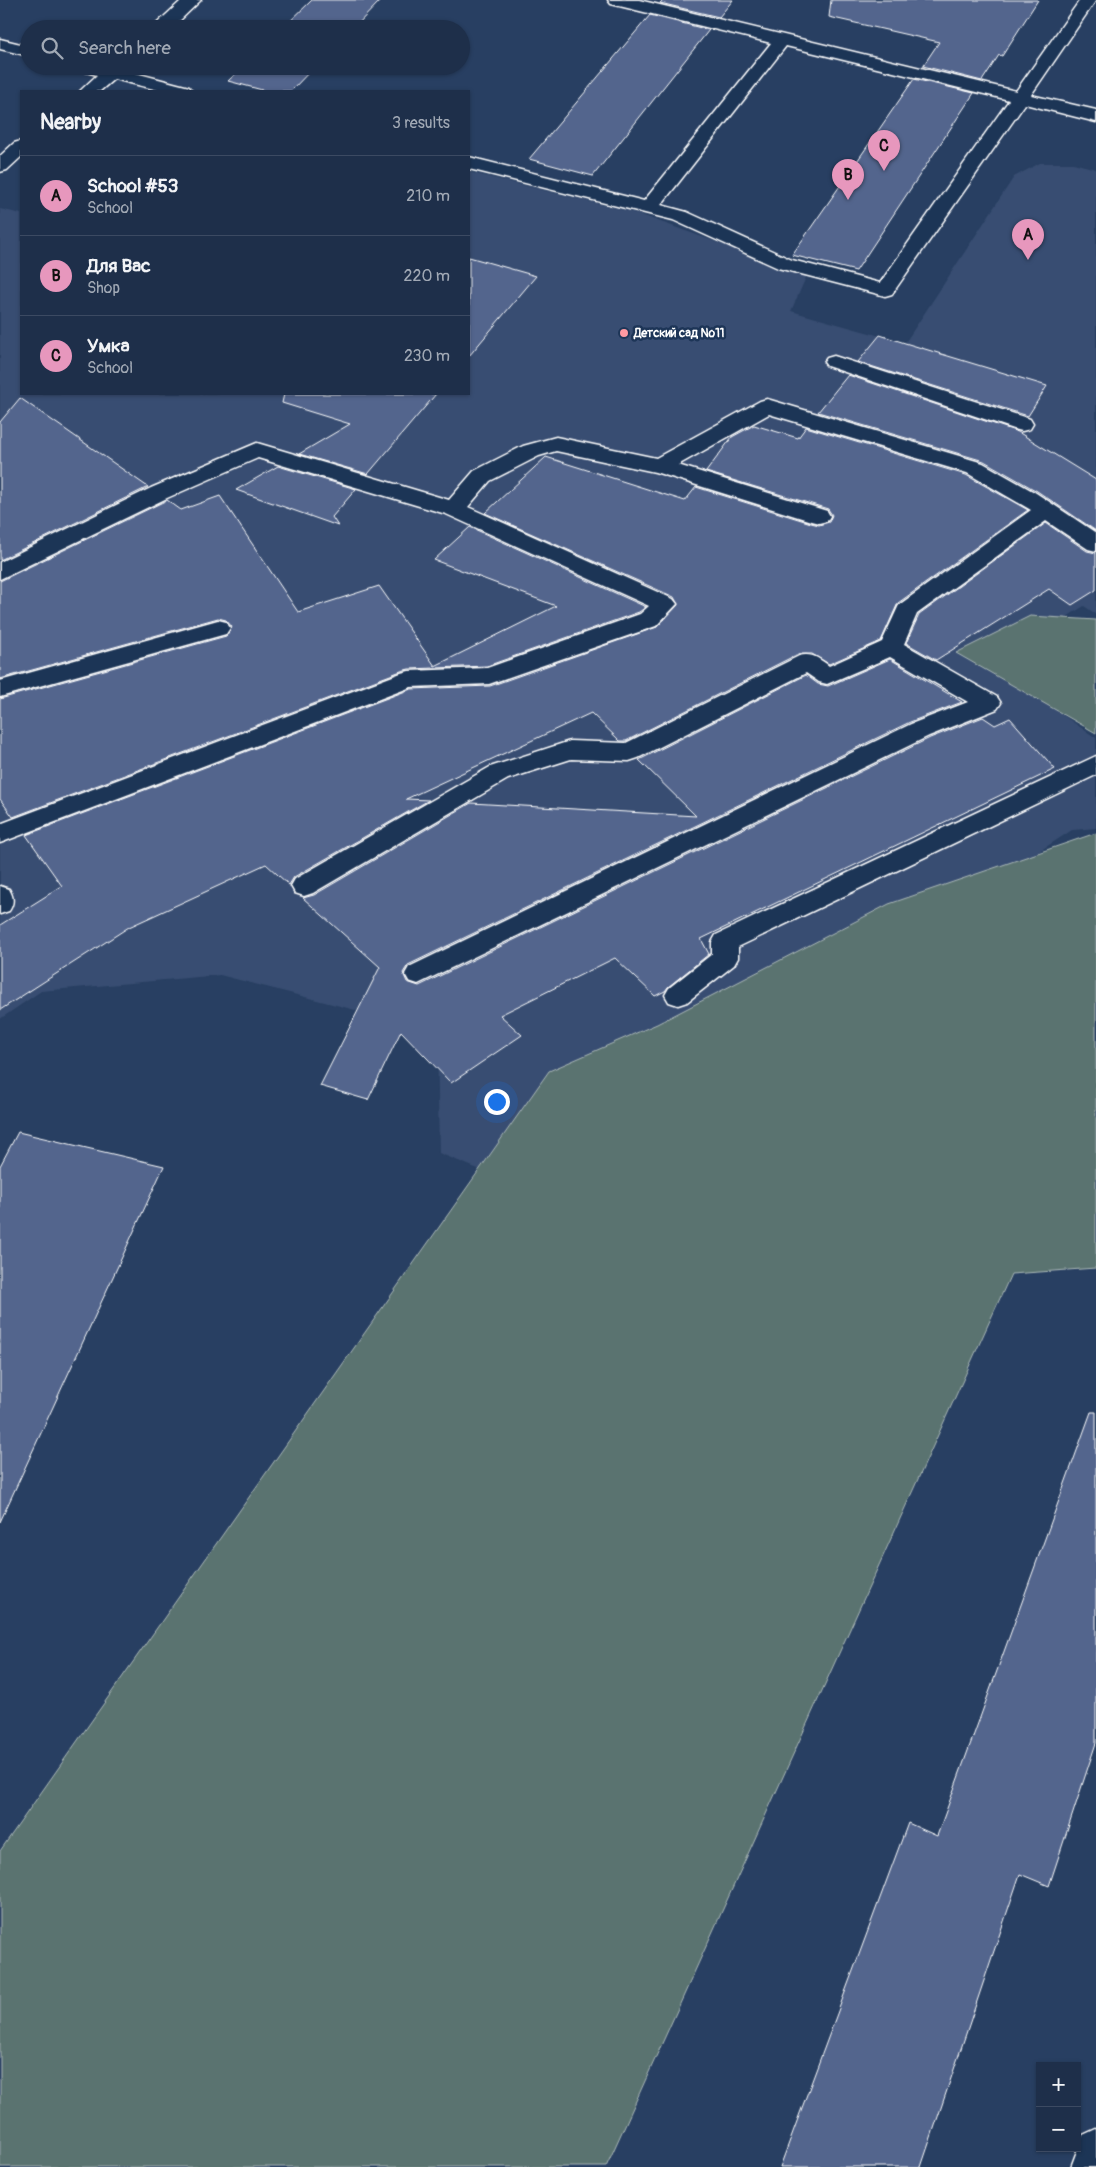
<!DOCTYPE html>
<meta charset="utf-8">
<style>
:root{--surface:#1e2f4a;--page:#263751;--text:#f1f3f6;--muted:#a1a9b5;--line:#3c4a62;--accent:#e797bd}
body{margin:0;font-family:Pangolin,sans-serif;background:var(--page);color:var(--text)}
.controls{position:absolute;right:15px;bottom:15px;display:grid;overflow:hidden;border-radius:0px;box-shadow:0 1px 4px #0004}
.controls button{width:45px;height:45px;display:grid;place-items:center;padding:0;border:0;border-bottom:1px solid var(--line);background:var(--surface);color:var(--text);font:25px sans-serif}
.you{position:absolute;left:496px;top:1101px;width:18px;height:18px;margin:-12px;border:4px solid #fff;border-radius:50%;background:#1a73e8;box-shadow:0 0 0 8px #1a73e833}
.badge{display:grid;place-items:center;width:32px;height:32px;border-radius:50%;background:var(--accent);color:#111;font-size:16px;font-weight:700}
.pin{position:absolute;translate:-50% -41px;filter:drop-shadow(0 1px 2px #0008)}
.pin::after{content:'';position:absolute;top:26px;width:18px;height:15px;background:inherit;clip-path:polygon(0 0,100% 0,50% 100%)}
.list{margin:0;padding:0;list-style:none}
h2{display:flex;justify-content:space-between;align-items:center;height:65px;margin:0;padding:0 20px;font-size:21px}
h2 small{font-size:16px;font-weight:400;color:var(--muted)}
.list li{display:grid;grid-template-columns:32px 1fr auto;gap:15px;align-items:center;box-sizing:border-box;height:80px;padding:0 20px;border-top:1px solid var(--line)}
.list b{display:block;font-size:19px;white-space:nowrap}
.list p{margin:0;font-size:16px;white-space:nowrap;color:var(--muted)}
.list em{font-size:16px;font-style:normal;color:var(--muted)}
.icon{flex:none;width:28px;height:28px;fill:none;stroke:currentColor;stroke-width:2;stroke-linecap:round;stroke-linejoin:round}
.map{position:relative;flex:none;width:1096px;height:2167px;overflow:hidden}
.search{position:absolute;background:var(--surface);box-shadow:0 1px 4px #0004;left:20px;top:20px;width:450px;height:55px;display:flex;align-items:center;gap:12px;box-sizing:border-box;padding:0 18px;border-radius:28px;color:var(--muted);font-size:19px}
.panel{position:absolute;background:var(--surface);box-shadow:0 1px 4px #0004;left:20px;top:90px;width:450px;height:305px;border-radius:0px}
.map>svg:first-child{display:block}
</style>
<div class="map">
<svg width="1096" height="2167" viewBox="0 0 1096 2167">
<rect width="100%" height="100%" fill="#283f62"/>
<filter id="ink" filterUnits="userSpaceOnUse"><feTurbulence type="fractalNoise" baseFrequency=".02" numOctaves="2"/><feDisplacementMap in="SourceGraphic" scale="10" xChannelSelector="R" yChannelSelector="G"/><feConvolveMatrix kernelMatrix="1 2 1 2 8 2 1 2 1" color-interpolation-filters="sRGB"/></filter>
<g filter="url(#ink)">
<path fill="#394e72" d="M1040,163h33l23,6v445l-12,-8 -94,59 106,73v90l-24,2 -550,357 -83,-34 -2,-122 -217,-56 -179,16 -41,28v-810l21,5v180h448v-222l164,40 174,63 -16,36 114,32 109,-166z"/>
<g fill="#5a7370" stroke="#acb9b8">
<path d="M1030,616l66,4v113l-140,-80z"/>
<path d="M1096,833v435l-85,6 -405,893h-606v-316l549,-780 108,-47 232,-120z"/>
</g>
<g fill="#52658d" stroke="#fff">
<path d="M312,0h69l-28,29h-71z"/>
<path d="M663,0h70l-14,17 -59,-14z"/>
<path d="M831,0h207l-36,56 -3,-1 -17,26 -59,-15 16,-24 -110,-25z"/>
<path d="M650,15l59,15 -116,146 -64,-17z"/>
<path d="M244,66h71l-24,25h-25l-38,-10z"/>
<path d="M914,79l60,14 -118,178 -64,-16z"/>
<path d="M469,257l67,19 -67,80z"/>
<path d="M880,335l25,8 142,43 -19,30 -170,-54z"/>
<path d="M848,375l170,57 78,48v51l-59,-40 -53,-30 -166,-49z"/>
<path d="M284,394h152l-68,80 -69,-20 51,-30 -68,-21z"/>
<path d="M20,398l128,89 -148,73v-138z"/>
<path d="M754,425l44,13 8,-11 160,48 62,35 -130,93 -17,38 -52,23 -17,-10h-14l-172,87h-6l-29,-28 -185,86 23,1 -135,77 -5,8 -23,-21 -137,63 -129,83v-85l62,-39 -36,-51 385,-146 79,-3 167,-59 21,-22 -4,-8 -189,-84 61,-56 139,44 11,-14 115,36 8,2 10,-3 3,-7 -4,-6 -122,-37 26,-35z"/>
<path d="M278,466l78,23 -24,28 6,9 -102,-36z"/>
<path d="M220,496l78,116 81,-26 56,80 121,-60 -122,-46 36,-33 176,80 -7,5 -152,54 -78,3 -8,2 -388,146 -13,-18v-100l226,-63 6,-9 -6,-7 -8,-2 -218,61v-98l167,-81 14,10z"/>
<path d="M1046,523l41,28 9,2v37l-24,15 -23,-16 -113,71 -30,-17 13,-28z"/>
<path d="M890,659l72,43 -52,20 -502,243 -5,8 4,9 12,4 511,-248 53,-21 12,8 15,-7 45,51 -354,170 8,15 -41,33 -3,4 -10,5 -40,-38 -115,57 22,20 -71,48 -50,-52 -33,69 -48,-14 60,-119 -77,-69 11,-3 157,-92 225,13 -57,-56 167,-85 12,9 10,2z"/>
<path d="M18,1132l146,34 -164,356v-356z"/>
<path d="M1091,1412h5v331l-47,143 -29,-12 -99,293h-141l128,-344 29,13z"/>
</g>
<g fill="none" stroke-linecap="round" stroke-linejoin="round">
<g stroke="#fff" stroke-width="3">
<g id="minor">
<path d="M182,0h19l-30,29h-20z"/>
<path d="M608,0h31l377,91 64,-91h16l-65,95 65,15v12l-71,-18 -133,190 -7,2 -7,-2 -100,-26 -105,-48 -204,-51v-12l175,44 127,-158 -160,-39zM786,46l223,54 -129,183 -88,-23 -105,-48 -26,-7z"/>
<path d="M0,39l29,7v10l-29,-7z"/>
<path d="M76,66h51l-3,4 65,17 3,4h-30l-48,-12 -14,12h-20l17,-16 -18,-5z"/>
<path d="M21,141v16l-14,13 -7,2v-16l14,-13z"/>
<path d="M834,356l196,63 3,5 -3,5 -8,2 -8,-2 -187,-63 -3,-4 3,-4z"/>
<path d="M767,399l216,64 53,30 60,40v18l-8,-2 -42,-28 -129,93 -13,30 93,53 4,6 -4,6 -68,27 -511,248 -9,-3 -4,-7 4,-7 502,-243 57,-22 -78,-45 -63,27 -8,-2 -13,-9 -168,85 -9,3 -58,-2 -63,20 -195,114 -9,3 -9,-3 -4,-7 4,-7 195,-112 80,-26 56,2 173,-87c13,-3 19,2 30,10l53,-24 17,-37 132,-95 -64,-37 -198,-59 -91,51 149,46 3,5 -3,5 -8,2 -8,-2 -156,-49 -99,-21 -17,5 -49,25 -22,26 205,92 4,5 -21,22 -167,58 -78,3 -411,156v-19l401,-151 8,-2 78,-3 153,-54 9,-8 -203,-92 -188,-56 -91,40 -167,81v-17l151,-74 106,-45 192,57 25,-29 49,-25 33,-9 100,21 104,-57z"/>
<path d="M218,620l8,2 4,6 -4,6 -226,63v-16z"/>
<path d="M1096,756v19l-358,172v11l-4,7 -47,37 -9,3 -9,-3 -4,-7 4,-7 43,-34v-12l4,-7z"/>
<path d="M0,886l9,3c5,9 5,14 0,22l-9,3z"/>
<path d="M1096,2129v38h-25l12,-32z"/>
</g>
</g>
<use href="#minor" fill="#1d3557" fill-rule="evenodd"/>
</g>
</g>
<circle fill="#ff9aa2" stroke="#1d3557" stroke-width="2" cx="624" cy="333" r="5"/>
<g text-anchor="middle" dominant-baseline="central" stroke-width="5" stroke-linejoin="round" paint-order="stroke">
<g font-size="12" font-weight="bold" fill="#fff" stroke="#1d3557" text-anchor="start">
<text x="634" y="333">Детский сад №11</text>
</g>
</g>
</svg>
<div class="controls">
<button>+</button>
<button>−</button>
</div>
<div class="you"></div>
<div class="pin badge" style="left:1028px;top:260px">A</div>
<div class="pin badge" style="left:848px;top:200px">B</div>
<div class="pin badge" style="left:884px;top:171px">C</div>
<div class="search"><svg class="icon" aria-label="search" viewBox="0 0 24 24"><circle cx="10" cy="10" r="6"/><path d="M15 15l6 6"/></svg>Search here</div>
<section class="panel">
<h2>Nearby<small>3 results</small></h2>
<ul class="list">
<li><span class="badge">A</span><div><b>School #53</b><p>School</p></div><em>210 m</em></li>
<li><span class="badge">B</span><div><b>Для Вас</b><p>Shop</p></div><em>220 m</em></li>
<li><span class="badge">C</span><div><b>Умка</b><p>School</p></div><em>230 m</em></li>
</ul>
</section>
</div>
